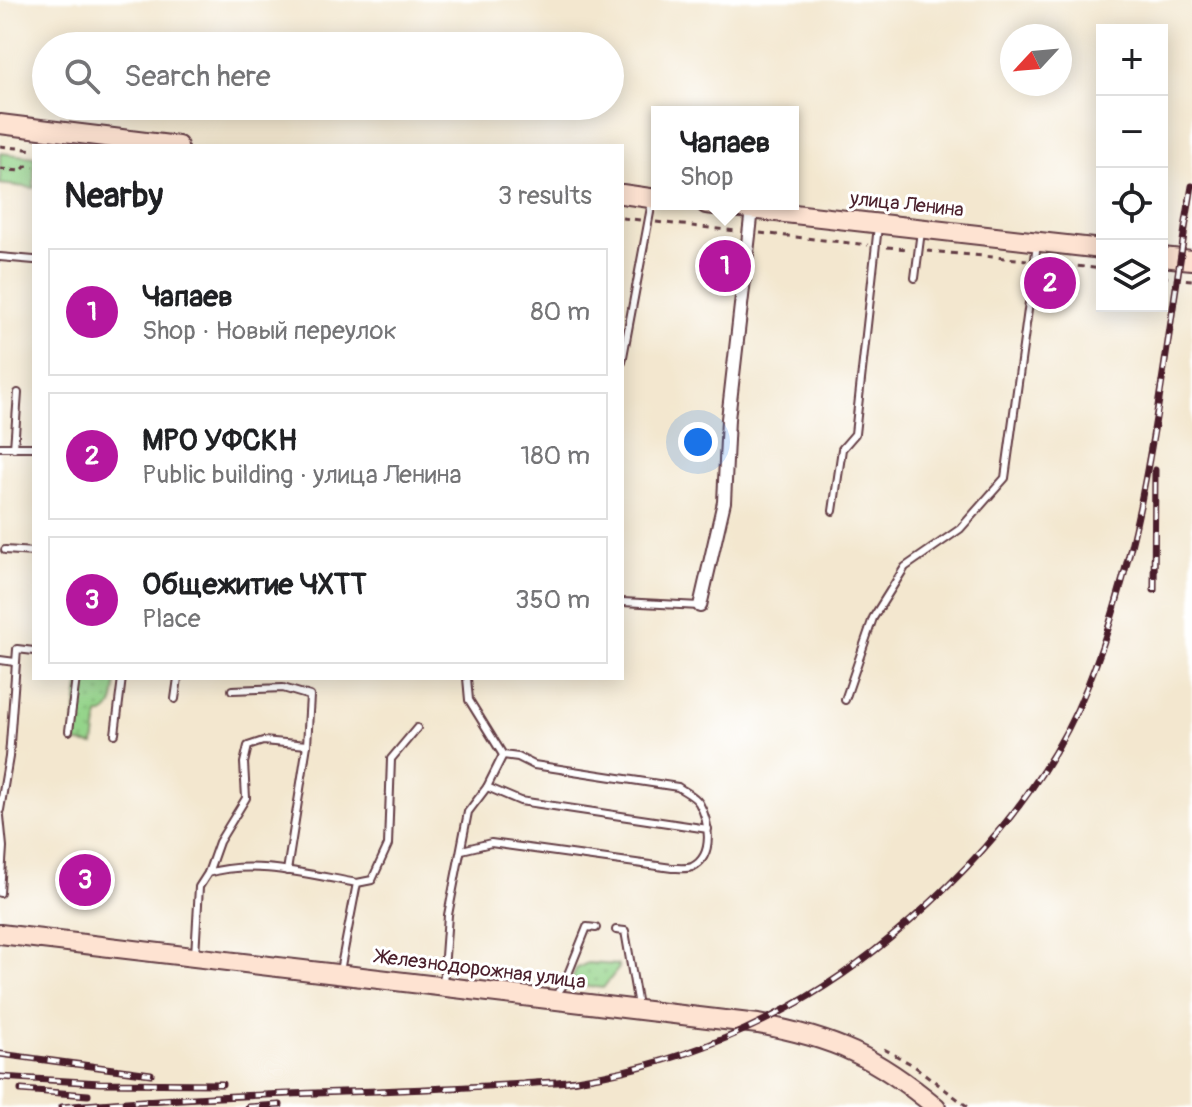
<!DOCTYPE html>
<meta charset="utf-8">
<style>
:root{--surface:#fff;--page:#f2f2f2;--text:#202124;--muted:#757577;--line:#e0e0e0;--accent:#b5179e}
body{margin:0;font-family:Pangolin,sans-serif;background:var(--page);color:var(--text)}
.controls{position:absolute;right:24px;top:24px;display:grid;overflow:hidden;border-radius:0px;box-shadow:0 4px 20px #0003}
.controls button{width:72px;height:72px;display:grid;place-items:center;padding:0;border:0;border-bottom:2px solid var(--line);background:var(--surface);color:var(--text);font:40px sans-serif}
.compass{position:absolute;left:1000px;top:24px;width:72px;height:72px;border-radius:50%;background:var(--surface);box-shadow:0 4px 20px #0003;rotate:244deg}
.you{position:absolute;left:698px;top:442px;width:28px;height:28px;margin:-20px;border:6px solid #fff;border-radius:50%;background:#1a73e8;box-shadow:0 0 0 12px #1a73e833}
.badge{display:grid;place-items:center;width:52px;height:52px;border-radius:50%;background:var(--accent);color:#fff;font-size:26px;font-weight:700}
.pin{position:absolute;translate:-50% -50%;border:4px solid #fff;box-shadow:0 2px 8px #0006}
.popup{position:absolute;left:651px;top:106px;width:148px;height:104px;box-sizing:border-box;display:grid;place-content:center;border-radius:0px;background:var(--surface);filter:drop-shadow(0 2px 6px #0005);font-size:26px;white-space:nowrap;color:var(--muted)}
.popup b{font-size:30px;color:var(--text)}
.popup::after{content:'';position:absolute;left:50%;top:100%;margin-left:-16px;border:16px solid transparent;border-top-color:var(--surface)}
.list{margin:0;padding:0;list-style:none}
h2{display:flex;justify-content:space-between;align-items:center;height:104px;margin:0;padding:0 32px;font-size:34px}
h2 small{font-size:26px;font-weight:400;color:var(--muted)}
.list li{display:grid;grid-template-columns:52px 1fr auto;gap:24px;align-items:center;box-sizing:border-box;height:128px;margin:0 16px 16px;padding:0 16px;border:2px solid var(--line);border-radius:0px}
.list b{display:block;font-size:30px;white-space:nowrap}
.list p{margin:0;font-size:26px;white-space:nowrap;color:var(--muted)}
.list em{font-size:26px;font-style:normal;color:var(--muted)}
.icon{flex:none;width:44px;height:44px;fill:none;stroke:currentColor;stroke-width:2;stroke-linecap:round;stroke-linejoin:round}
.map{position:relative;flex:none;width:1192px;height:1107px;overflow:hidden}
.search{position:absolute;background:var(--surface);box-shadow:0 4px 20px #0003;left:32px;top:32px;width:592px;height:88px;display:flex;align-items:center;gap:20px;box-sizing:border-box;padding:0 28px;border-radius:44px;color:var(--muted);font-size:30px}
.panel{position:absolute;background:var(--surface);box-shadow:0 4px 20px #0003;left:32px;top:144px;width:592px;height:536px;border-radius:0px}
.map>svg:first-child{display:block}
</style>
<div class="map">
<svg width="1192" height="1107" viewBox="0 0 1192 1107">
<defs>
<pattern id="grass-dots" width="8" height="8" patternUnits="userSpaceOnUse" patternTransform="scale(2)"><rect width="8" height="8" fill="#94d48a"/><path d="M2 2h.1M6 6h.1" fill="none" stroke="#81b677" stroke-width="1.8" stroke-linecap="round"/></pattern>
<pattern id="park-tufts" width="24" height="20" patternUnits="userSpaceOnUse" patternTransform="scale(2)"><rect width="24" height="20" fill="#94d48a"/><path d="M3 7l-1-3M5 7V3M7 7l1-3M15 17l-1-3M17 17v-4M19 17l1-3" fill="none" stroke="#81b677"/></pattern>
</defs>
<rect width="100%" height="100%" fill="#fff"/>
<filter id="ink" filterUnits="userSpaceOnUse"><feTurbulence type="fractalNoise" baseFrequency=".0125" numOctaves="2"/><feDisplacementMap in="SourceGraphic" scale="16" xChannelSelector="R" yChannelSelector="G"/><feConvolveMatrix kernelMatrix="1 2 1 2 8 2 1 2 1" color-interpolation-filters="sRGB"/></filter>
<filter id="wash" filterUnits="userSpaceOnUse"><feTurbulence type="fractalNoise" baseFrequency=".006" numOctaves="4" result="noise"/><feDisplacementMap in="SourceGraphic" scale="32" xChannelSelector="R" yChannelSelector="G"/><feGaussianBlur stdDeviation="1.8" result="paint"/><feColorMatrix in="noise" values="0 0 0 0 0 0 0 0 0 0 0 0 0 0 0 0 0 1.4 0 .05"/><feComposite in="paint" operator="in"/></filter>
<g filter="url(#wash)">
<rect width="100%" height="100%" fill="#f3e7cf"/>
<g fill="url(#grass-dots)" stroke="#6f7a5a" stroke-width="2">
<path d="M80,678h37c-3,16 0,34 -19,37l-4,30 -22,-3z"/>
<path d="M587,963l31,2 1,3 -16,20 -29,-3 -2,-5 4,-11z"/>
</g>
<path fill="url(#park-tufts)" stroke="#6f7a5a" stroke-width="2" d="M0,153l34,4v31l-34,-4z"/>
</g>
<g filter="url(#ink)">
<g fill="none" stroke-linecap="round" stroke-linejoin="round">
<g stroke="#633d44" stroke-width="10">
<g id="lane">
<path d="M0,257l34,3"/>
<path d="M915,278l6,-47"/>
<path d="M622,362l30,-160"/>
<path d="M0,447h34"/>
<path d="M14,448l4,-55"/>
<path d="M833,511l9,-62 13,-15 23,-208"/>
<path d="M5,550l29,2"/>
<path d="M622,602l78,4"/>
<path d="M0,660l15,2"/>
<path d="M232,690l51,-2 27,8 -3,49 -20,126"/>
<path d="M175,699l3,-21"/>
<path d="M845,700l28,-82 32,-51 55,-38 45,-51 32,-234"/>
<path d="M69,731l7,-53"/>
<path d="M115,734l7,-56"/>
<path d="M487,787l33,14 188,28"/>
<path d="M0,810l9,-53 8,-108 17,2"/>
<path d="M0,816l3,31 -3,46"/>
<path d="M462,850l29,-7 181,25c6,0 15,1 20,-1 23,-11 17,-46 7,-64 -4,-7 -14,-11 -21,-16l-144,-22 -16,-8 -15,-2"/>
<path d="M208,873l11,-31 27,-44 -2,-35 4,-17 15,-5 44,4"/>
<path d="M357,883l15,-3 16,-35 3,-86 26,-31"/>
<path d="M616,930l9,1 13,75"/>
<path d="M195,955l4,-68 9,-14c46,-14 102,2 149,10l-17,88"/>
<path d="M443,984l5,-69 20,-103 19,-25 16,-32 -34,-55 -2,-22"/>
<path d="M556,995l8,-11 23,-57 9,1"/>
</g>
</g>
<g stroke="#633d44" stroke-width="16">
<path id="street" d="M700,606l24,-104 4,-83 24,-210"/>
</g>
<g stroke="#633d44" stroke-width="22">
<g id="secondary">
<path d="M0,124l178,22"/>
<path d="M622,194l35,5"/>
<path d="M706,204l396,45"/>
<path d="M1162,257l30,3"/>
<path d="M0,934l758,90c77,14 118,33 178,83"/>
</g>
</g>
<g stroke="#633d44" stroke-width="3" stroke-dasharray="6 6" stroke-linecap="butt">
<path d="M0,146l34,4"/>
<path d="M0,169l21,2 5,-5 8,1"/>
<path d="M622,218l19,2"/>
<path d="M656,222l80,9"/>
<path d="M760,233l108,12"/>
<path d="M887,247l20,2"/>
<path d="M927,251l100,9"/>
<path d="M1042,262l60,7"/>
<path d="M1162,277l30,3"/>
<path d="M884,1049l29,16 55,42"/>
</g>
<use href="#lane" stroke="#fff" stroke-width="6"/>
<use href="#street" stroke="#fff" stroke-width="12"/>
<use href="#secondary" stroke="#fee3d2" stroke-width="18"/>
<g stroke="#4a1f2b" stroke-width="7">
<g id="rail">
<path d="M1154,590l1,-120"/>
<path d="M0,1054l151,20"/>
<path d="M0,1077l100,6 122,1"/>
<path d="M21,1090l67,5"/>
<path d="M62,1107c105,-9 210,-13 316,-16 48,-2 96,-4 145,-7 19,-2 40,-1 59,-5 113,-18 219,-67 307,-140 82,-68 158,-152 198,-252 64,-158 76,-335 105,-501"/>
<path d="M248,1107l32,-2"/>
</g>
</g>
<use href="#rail" stroke="#fff" stroke-width="4" stroke-dasharray="12" stroke-linecap="butt"/>
</g>
</g>
<g text-anchor="middle" dominant-baseline="central" stroke-width="6" stroke-linejoin="round" paint-order="stroke">
<g font-size="20" fill="#4a1f2b" stroke="#fff">
<text transform="translate(907 204) rotate(6)">улица Ленина</text>
<text transform="translate(481 969) rotate(7)">Железнодорожная улица</text>
</g>
</g>
</svg>
<div class="controls">
<button>+</button>
<button>−</button>
<button><svg class="icon" aria-label="locate" viewBox="0 0 24 24"><circle cx="12" cy="12" r="6"/><path d="M12 2v4M12 18v4M2 12h4M18 12h4"/></svg></button>
<button><svg class="icon" aria-label="layers" viewBox="0 0 24 24"><path d="M12 4l9 5-9 5-9-5zM3 14l9 5 9-5"/></svg></button>
</div>
<svg class="compass" viewBox="-18 -18 36 36"><path d="M0-13l5 13h-10z" fill="#e53935"/><path d="M0 13l5-13h-10z" fill="#757577"/></svg>
<div class="you"></div>
<div class="pin badge" style="left:725px;top:266px">1</div>
<div class="popup"><b>Чапаев</b>Shop</div>
<div class="pin badge" style="left:1050px;top:283px">2</div>
<div class="pin badge" style="left:85px;top:880px">3</div>
<div class="search"><svg class="icon" aria-label="search" viewBox="0 0 24 24"><circle cx="10" cy="10" r="6"/><path d="M15 15l6 6"/></svg>Search here</div>
<section class="panel">
<h2>Nearby<small>3 results</small></h2>
<ul class="list">
<li><span class="badge">1</span><div><b>Чапаев</b><p>Shop · Новый переулок</p></div><em>80 m</em></li>
<li><span class="badge">2</span><div><b>МРО УФСКН</b><p>Public building · улица Ленина</p></div><em>180 m</em></li>
<li><span class="badge">3</span><div><b>Общежитие ЧХТТ</b><p>Place</p></div><em>350 m</em></li>
</ul>
</section>
</div>
